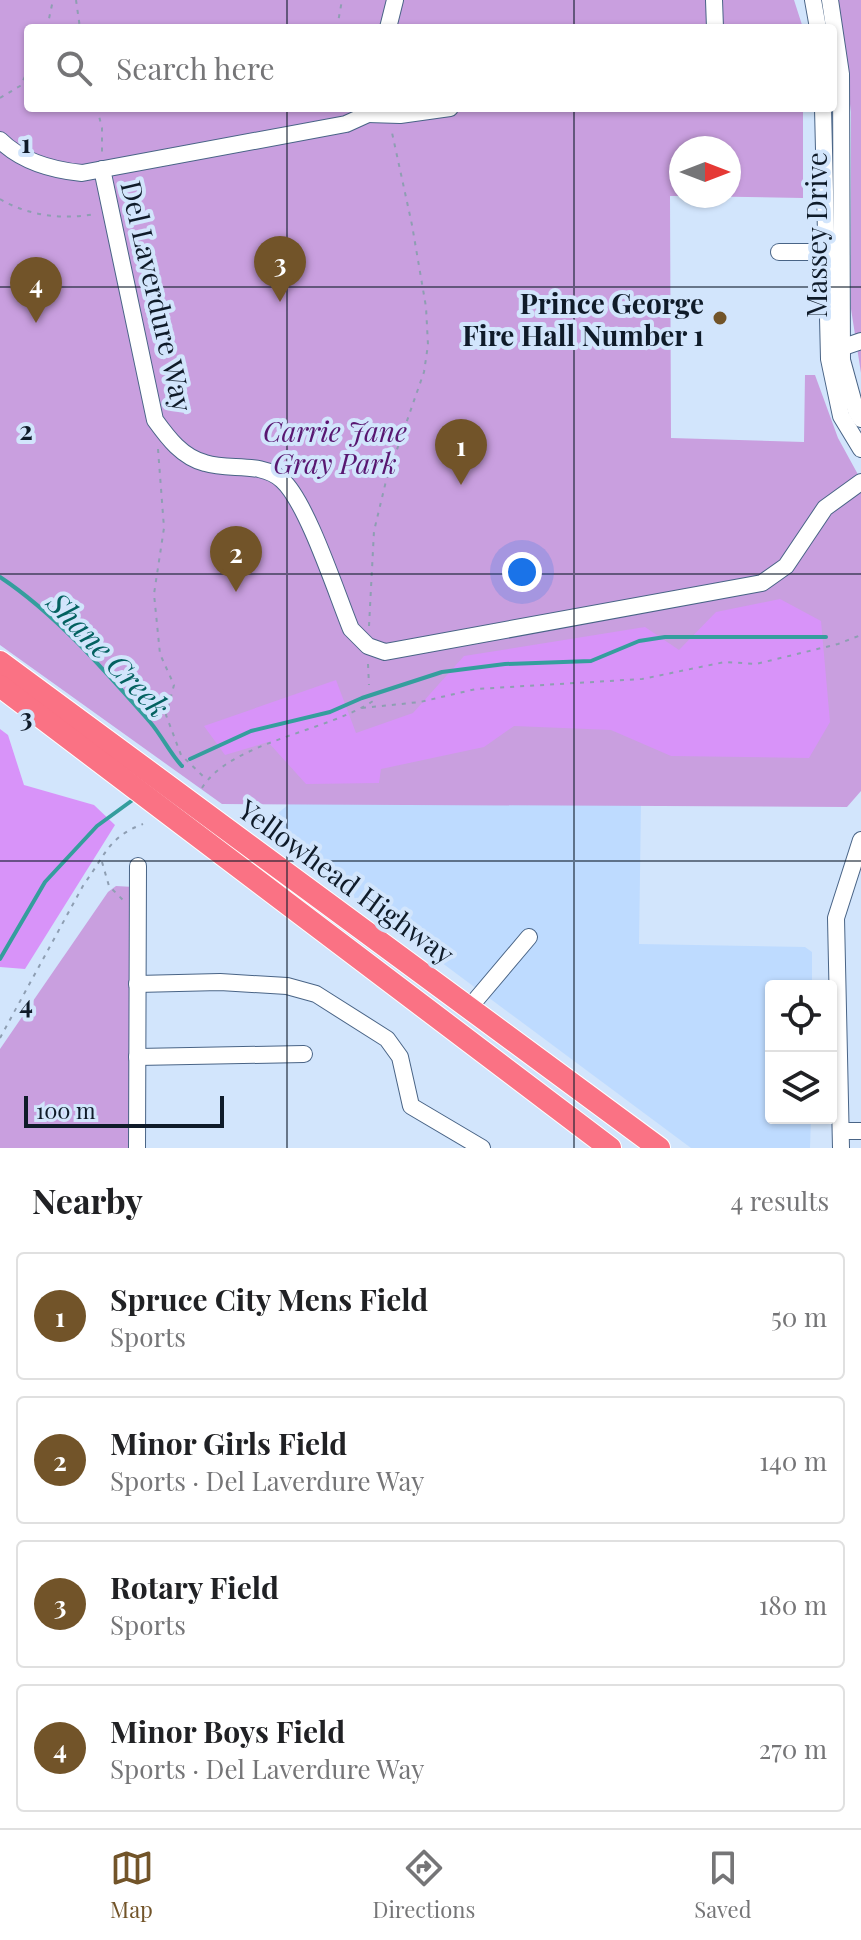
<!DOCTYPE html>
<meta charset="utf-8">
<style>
:root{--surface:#fff;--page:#f6f6f6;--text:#202124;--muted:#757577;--line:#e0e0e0;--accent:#725429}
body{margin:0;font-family:"Playfair Display",serif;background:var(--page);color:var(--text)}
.controls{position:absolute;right:24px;bottom:24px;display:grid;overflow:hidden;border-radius:8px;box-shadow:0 2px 6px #0004}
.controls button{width:72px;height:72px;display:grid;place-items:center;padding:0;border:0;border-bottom:2px solid var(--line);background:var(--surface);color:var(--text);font:40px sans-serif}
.compass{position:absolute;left:669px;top:136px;width:72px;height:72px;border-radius:50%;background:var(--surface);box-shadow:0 2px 6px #0004;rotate:90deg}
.scale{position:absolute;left:24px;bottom:20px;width:200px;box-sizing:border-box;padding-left:8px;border:4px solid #0f1b29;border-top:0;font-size:22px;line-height:28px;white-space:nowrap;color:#0f1b29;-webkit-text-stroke:6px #d2e5fc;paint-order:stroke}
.you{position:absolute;left:522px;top:572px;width:28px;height:28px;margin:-20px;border:6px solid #fff;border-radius:50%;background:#1a73e8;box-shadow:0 0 0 12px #1a73e833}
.badge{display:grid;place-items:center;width:52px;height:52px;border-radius:50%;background:var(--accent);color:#fff;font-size:26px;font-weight:700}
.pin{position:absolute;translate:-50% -66px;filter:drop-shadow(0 2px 4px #0008)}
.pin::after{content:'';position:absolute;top:42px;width:28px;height:24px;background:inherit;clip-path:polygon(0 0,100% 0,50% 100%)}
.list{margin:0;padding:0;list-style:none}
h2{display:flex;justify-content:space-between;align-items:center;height:104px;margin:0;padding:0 32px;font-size:34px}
h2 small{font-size:26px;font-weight:400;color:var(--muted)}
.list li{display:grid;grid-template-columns:52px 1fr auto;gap:24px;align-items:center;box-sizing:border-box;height:128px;margin:0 16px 16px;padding:0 16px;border:2px solid var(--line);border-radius:8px}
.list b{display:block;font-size:30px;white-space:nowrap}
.list p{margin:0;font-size:26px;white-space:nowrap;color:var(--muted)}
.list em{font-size:26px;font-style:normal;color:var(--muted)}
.icon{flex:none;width:44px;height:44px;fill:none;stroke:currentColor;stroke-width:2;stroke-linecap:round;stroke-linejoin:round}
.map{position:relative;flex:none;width:861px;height:1148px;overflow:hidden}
.search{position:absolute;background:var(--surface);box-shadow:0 2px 6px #0004;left:24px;right:24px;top:24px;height:88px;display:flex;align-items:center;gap:20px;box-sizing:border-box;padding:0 28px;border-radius:8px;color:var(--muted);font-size:30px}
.sheet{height:680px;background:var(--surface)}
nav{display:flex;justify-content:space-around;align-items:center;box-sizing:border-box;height:112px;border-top:2px solid var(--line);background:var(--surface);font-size:22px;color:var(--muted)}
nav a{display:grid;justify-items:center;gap:4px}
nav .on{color:var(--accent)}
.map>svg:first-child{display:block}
</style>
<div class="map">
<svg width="861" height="1148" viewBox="0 0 861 1148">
<rect width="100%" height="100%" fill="#d2e5fc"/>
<path fill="#bedbff" d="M289,804h352l-2,140 166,3 7,5v34h-41v132h40l-1,30h-119l-398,-296 -16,-38z"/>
<g fill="#c99fdf">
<path d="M0,0h794l9,28h-775v80h775v90l-121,-2h47v-48h-48v48h-11l1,242 133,4 1,-67h10l23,63 23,42v311l-14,16 -625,-3 -222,-159z"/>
<path d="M837,0h24v373l-10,-64v-197z"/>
<path d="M116,886l18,1 3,261h-137v-99l108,-157z"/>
</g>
<g fill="#d893f9">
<path d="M780,599l41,22 9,101 -21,36 -138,-2 -60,-26 -97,-4 -30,21 -103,22 -2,14 -73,1 -38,-42 -43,13 -21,-29 132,-46 20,53 57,-20 51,-57 181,-29 34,23 37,-38z"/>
<path d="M0,729l8,6 16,50 70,20 21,20 -90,144 -25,-2z"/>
</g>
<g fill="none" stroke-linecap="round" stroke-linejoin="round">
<g stroke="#349e9d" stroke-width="4">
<path d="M0,577c57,38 105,94 150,145 12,14 21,33 32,44"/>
<path d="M190,759l61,-28 79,-19 32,-14 80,-26 63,-8 86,-3 48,-20 26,-4h161"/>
<path d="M0,959l45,-77 52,-56 37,-27"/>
</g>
<g stroke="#496486" stroke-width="18">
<g id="minor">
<path d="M714,0l1,28"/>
<path d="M813,0l5,28"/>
<path d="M830,0l11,74 1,286 14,51 5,8"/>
<path d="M388,28l7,-28"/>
<path d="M823,108l6,251 12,57 20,33"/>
<path d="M368,114l32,1 50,-7"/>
<path d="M0,140c22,22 52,30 82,33l264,-49 22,-10 4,-6"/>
<path d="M102,169l53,251c13,18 27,37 50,43 25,8 56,-2 77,17 25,22 55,115 69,149l17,17 17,6 377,-69 24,-17 39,-58 36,-26"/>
<path d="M779,252h56"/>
<path d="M832,351l29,-10"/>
<path d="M137,984l83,-2 67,4 29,8 71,45 13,18 11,49 71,42"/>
<path d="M469,1008l60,-71"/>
<path d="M137,1057l167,-3"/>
<path d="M841,1131h20"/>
<path d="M137,1148l1,-282"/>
<path d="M841,1148l-5,-230 25,-78"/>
</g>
</g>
<g stroke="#fff" stroke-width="24">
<g id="highway">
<path d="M0,662l659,486"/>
<path d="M0,686l610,462"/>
</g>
</g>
<g stroke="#8e9eb2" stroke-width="2" stroke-dasharray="4 6" stroke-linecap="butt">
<path d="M76,0l4,28"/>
<path d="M47,28l6,-28"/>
<path d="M337,28l5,-28"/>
<path d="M0,98l20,-12 8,-15"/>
<path d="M97,108l5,20v26"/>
<path d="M0,199c28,17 64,21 95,15"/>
<path d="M158,449l6,79 -10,66 6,60 14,31 -8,30 15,40 26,25"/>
<path d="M369,626l5,-95 12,-50 38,-109 4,-27 -2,-38 -14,-82 -21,-97"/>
<path d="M368,664l1,21"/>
<path d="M362,708l58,-6 56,-13 166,-10 83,-17 31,2 82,-20 23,-9"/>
<path d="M202,788c28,-46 124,-56 171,-87"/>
<path d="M102,862l7,24 14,14"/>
<path d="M0,1038l84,-154c21,-28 24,-47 59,-60"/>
</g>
<use href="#minor" stroke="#fff" stroke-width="16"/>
<use href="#highway" stroke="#fa7284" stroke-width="22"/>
</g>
<path fill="none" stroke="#0f1b29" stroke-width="2" stroke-opacity="0.55" d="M287,0v28M574,0v28M287,108v1040M574,108v1040M0,287h861M0,574h861M0,861h861"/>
<circle fill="#725429" stroke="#d2e5fc" stroke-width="3" cx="720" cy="318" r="8"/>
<g text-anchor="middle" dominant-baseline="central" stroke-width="8" stroke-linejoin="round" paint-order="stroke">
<g font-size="28" fill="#0f1b29" stroke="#d2e5fc">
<text transform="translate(815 235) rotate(-90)">Massey Drive</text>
<text transform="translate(158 296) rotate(77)">Del Laverdure Way</text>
<text transform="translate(347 881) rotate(36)">Yellowhead Highway</text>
</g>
<g font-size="28" font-weight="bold" fill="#0f1b29" stroke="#d2e5fc" text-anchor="end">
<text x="704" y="302">Prince George<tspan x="704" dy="32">Fire Hall Number 1</tspan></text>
</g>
<g font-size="28" font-style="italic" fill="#581771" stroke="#d2e5fc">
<text x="335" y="430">Carrie Jane<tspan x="335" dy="32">Gray Park</tspan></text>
</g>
<g font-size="30" font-style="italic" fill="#036160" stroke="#d2e5fc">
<text transform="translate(109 654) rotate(46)">Shane Creek</text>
</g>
</g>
<g font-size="26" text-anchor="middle" font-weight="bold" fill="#0f1b29" stroke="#d2e5fc" stroke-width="8" stroke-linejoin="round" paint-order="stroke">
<text x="26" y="153">1</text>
<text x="26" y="440">2</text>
<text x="26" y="727">3</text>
<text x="26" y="1014">4</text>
</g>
</svg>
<div class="controls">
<button><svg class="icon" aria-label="locate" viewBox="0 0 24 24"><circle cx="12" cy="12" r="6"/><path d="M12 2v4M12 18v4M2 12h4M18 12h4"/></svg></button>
<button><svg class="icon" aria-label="layers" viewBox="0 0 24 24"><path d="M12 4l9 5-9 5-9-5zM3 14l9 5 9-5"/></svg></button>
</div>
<svg class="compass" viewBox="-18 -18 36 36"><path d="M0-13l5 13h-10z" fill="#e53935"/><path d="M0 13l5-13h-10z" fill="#757577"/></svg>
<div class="scale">100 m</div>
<div class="you"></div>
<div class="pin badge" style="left:461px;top:485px">1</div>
<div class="pin badge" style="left:236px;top:592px">2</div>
<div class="pin badge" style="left:280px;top:302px">3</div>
<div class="pin badge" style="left:36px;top:323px">4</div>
<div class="search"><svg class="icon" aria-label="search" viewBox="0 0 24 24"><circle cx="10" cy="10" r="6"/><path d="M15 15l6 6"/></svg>Search here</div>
</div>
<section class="sheet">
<h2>Nearby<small>4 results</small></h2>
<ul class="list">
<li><span class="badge">1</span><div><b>Spruce City Mens Field</b><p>Sports</p></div><em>50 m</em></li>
<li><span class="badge">2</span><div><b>Minor Girls Field</b><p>Sports · Del Laverdure Way</p></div><em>140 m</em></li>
<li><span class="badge">3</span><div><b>Rotary Field</b><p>Sports</p></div><em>180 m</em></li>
<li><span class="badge">4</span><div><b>Minor Boys Field</b><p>Sports · Del Laverdure Way</p></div><em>270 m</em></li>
</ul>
</section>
<nav>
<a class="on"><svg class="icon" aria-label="map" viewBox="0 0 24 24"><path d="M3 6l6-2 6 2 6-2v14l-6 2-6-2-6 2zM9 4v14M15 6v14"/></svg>Map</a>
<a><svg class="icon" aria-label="directions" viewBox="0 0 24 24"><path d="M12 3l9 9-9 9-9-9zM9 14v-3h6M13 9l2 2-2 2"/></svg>Directions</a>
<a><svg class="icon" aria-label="saved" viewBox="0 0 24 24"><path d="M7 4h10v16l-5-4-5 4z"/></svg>Saved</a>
</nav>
